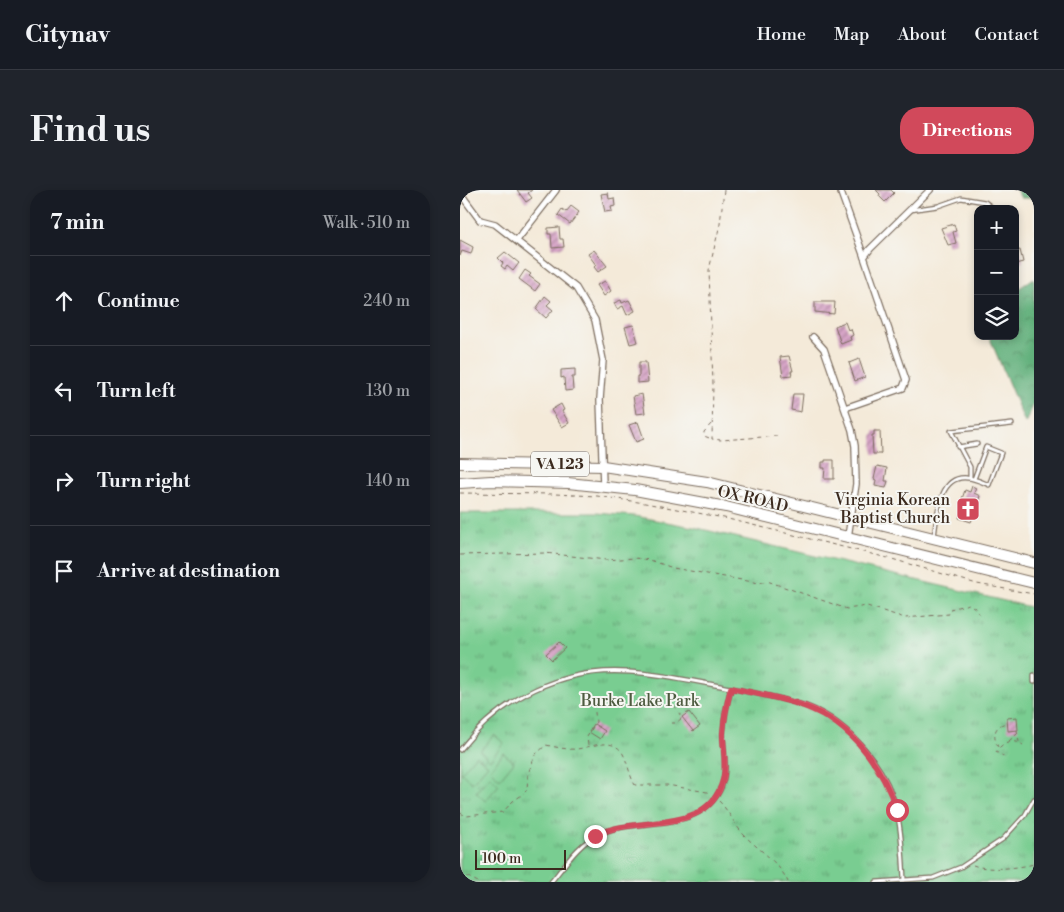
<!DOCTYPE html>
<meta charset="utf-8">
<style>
:root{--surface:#171b24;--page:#20242c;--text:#f1f3f6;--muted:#9ea1a6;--line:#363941;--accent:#d1495b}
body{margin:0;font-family:"Libre Bodoni",serif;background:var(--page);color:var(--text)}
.controls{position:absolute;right:15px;top:15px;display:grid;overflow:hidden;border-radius:10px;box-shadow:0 2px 8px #0003}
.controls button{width:45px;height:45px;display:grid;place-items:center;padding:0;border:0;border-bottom:1px solid var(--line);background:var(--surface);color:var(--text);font:25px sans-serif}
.scale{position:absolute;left:15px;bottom:12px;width:91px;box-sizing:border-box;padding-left:5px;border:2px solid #3b2a1e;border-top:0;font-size:14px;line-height:18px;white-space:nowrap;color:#3b2a1e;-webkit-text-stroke:4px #f6f6f2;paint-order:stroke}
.stop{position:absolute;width:15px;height:15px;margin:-11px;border:4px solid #d1495b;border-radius:50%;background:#fff}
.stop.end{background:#d1495b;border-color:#fff;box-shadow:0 1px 5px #0008}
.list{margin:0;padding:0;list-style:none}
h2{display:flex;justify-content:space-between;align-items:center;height:65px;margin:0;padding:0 20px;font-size:21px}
h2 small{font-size:16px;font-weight:400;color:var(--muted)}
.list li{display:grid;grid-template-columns:32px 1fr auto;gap:15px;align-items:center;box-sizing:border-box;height:90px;padding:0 20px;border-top:1px solid var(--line)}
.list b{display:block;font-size:19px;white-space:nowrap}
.list em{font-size:16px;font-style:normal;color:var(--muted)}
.icon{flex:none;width:28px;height:28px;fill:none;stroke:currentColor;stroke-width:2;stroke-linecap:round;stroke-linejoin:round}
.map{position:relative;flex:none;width:574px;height:692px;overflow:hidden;border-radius:20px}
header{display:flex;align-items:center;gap:30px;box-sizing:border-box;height:70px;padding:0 25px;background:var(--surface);border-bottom:1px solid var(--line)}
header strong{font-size:24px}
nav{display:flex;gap:28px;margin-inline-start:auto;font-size:18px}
.intro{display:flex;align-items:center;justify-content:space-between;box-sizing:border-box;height:120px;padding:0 30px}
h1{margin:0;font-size:35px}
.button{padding:12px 22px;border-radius:20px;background:var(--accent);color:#fff;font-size:18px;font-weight:700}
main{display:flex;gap:30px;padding:0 30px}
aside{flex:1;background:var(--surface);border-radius:20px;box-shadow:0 2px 8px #0003}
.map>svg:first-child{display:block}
</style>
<header>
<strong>Citynav</strong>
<nav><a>Home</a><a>Map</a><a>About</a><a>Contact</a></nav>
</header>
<div class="intro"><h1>Find us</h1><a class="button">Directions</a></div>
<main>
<aside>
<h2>7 min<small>Walk · 510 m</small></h2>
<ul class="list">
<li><svg class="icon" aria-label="ahead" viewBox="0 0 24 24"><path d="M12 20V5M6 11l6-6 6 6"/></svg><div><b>Continue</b></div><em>240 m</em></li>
<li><svg class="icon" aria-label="left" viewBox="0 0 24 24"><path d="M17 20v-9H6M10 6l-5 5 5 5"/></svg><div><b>Turn left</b></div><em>130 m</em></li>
<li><svg class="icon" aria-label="right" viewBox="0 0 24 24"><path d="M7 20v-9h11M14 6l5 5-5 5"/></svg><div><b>Turn right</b></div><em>140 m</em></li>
<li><svg class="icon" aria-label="arrive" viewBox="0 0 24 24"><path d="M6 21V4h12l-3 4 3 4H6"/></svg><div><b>Arrive at destination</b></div></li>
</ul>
</aside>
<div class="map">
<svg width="574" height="692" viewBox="0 0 574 692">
<defs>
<pattern id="forest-crowns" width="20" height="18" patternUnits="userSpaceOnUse" patternTransform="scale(1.25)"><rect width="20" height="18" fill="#62b07b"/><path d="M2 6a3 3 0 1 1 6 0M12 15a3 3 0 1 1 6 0" fill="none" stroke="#528f64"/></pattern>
<pattern id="park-tufts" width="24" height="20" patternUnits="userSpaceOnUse" patternTransform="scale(1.25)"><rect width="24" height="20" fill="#79cd91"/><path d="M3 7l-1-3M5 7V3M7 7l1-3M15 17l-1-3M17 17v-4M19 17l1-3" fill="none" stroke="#64a776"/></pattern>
<pattern id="building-hatch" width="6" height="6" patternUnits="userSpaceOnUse" patternTransform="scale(1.25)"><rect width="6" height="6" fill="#d7a5c7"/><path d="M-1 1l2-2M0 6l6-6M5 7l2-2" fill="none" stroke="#b087a1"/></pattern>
</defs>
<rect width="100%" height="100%" fill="#f6f6f2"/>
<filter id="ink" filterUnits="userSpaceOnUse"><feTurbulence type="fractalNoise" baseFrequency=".02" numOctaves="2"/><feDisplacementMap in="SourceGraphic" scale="10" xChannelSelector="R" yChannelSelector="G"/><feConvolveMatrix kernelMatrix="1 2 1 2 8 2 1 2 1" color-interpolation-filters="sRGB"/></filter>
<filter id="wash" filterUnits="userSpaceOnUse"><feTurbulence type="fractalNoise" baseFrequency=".0096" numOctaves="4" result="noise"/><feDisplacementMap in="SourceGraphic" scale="20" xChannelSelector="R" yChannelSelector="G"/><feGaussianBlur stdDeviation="1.12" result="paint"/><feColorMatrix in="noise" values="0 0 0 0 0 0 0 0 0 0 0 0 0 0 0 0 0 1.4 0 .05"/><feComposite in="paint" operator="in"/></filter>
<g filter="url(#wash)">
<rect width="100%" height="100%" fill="#f4ead9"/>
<g fill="url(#forest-crowns)" stroke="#4e6d4c">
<path d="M556,0h18v8h-13z"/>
<path d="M574,88v126l-9,19 -36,-87h26v-45z"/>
</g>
<path fill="url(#park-tufts)" stroke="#5a7c58" d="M0,323h135l39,3 59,11 341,81v274h-574z"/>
<g fill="#79cd91" stroke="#5a7c58">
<path d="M34,545l10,8 -14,17 -10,-9z"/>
<path d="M43,563l11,9 -14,17 -10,-9z"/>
<path d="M16,565l12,10 -16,18 -11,-10z"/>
<path d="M30,586l9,9 -14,16 -9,-9z"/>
</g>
<g id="blocks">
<g fill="url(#building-hatch)">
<path d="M57,0h15l-4,3 4,5 -6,4z"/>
<path d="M416,0h15l3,3 -9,9 -6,-6 1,-2z"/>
<path d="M148,3l1,6 5,-1 1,8 -4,1 1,4 -7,1 -4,-18z"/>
<path d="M111,16l8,6 -9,12 -12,-9 4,-6 4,3z"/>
<path d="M494,34l2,7 -3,1 3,11 -8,2 -7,-17z"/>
<path d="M99,37l1,12h3l1,8 -12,1 -1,-14h-3v-6z"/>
<path d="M0,50l13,7 -2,7 -9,-3 -2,5z"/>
<path d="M134,60l13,16 -9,6 -4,-5 2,-2 -8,-11z"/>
<path d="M560,60l3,12 -8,2v-13z"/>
<path d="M45,62l14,11 -6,8 -6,-5 -2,3 -4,-3 2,-3 -5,-5z"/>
<path d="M65,80l6,4 -2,2 11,8 -5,7 -16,-12z"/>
<path d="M145,91l6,10 -7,5 -7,-11z"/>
<path d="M85,106l6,5 -4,4 6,5 -7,8 -10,-9z"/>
<path d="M161,110l1,3 7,-3 6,11 -8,4 -4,-9 -6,3 -3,-6z"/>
<path d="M355,112h20l-1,12 -19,-2z"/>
<path d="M385,132l3,8 3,-1 2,6 -3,2 1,3 -10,4 -6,-18z"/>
<path d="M173,135l5,17 -8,2 -5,-17z"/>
<path d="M329,166l4,15h-2l1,4 -9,1 -3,-19z"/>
<path d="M399,169l6,18 -10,4 -6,-18z"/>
<path d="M179,172h7l2,20 -11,1v-7h2z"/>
<path d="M115,179v8h-3l1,13 -8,1 -1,-14 -3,1v-8z"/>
<path d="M182,204l3,19 -9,1 -3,-18z"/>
<path d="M333,204h10l-2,18 -10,-2z"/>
<path d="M101,214l3,6 -2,1 7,12 -7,4 -11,-17z"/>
<path d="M178,232l6,17 -8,3 -7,-17z"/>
<path d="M414,241h6l1,23h-8l-1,-19h2z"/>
<path d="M365,270h9v19h-10l1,-11h-3v-6h3z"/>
<path d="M417,276l10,2 -2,13h3l-2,7 -11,-2 1,-6 -2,-1z"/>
<path d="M512,296l4,2 -2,5 6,3 -4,13 3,1 -2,7 -3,-2 -3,7 -12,-4 5,-15 -3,-1 4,-12 5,2z"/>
<path d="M99,452l6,6 -13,12 -6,-6z"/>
<path d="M229,522l11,14 -7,5 -11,-14z"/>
<path d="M557,527l1,13 -10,1 -1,-13z"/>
<path d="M134,534l11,7 -5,8 -11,-7z"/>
</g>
</g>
</g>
<g filter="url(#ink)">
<use href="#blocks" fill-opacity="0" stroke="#7c6d5f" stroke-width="1"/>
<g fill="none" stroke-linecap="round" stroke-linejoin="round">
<g stroke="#7c6d5f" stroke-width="5.5">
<g id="service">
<path d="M450,20l28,-4 23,-8 24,4 9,7"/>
<path d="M498,257l19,-3"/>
<path d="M510,288v-11l-19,-36 61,-7"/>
<path d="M474,347c3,-19 4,-62 33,-59 7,0 15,4 22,7l12,-32 -15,-6 -12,32"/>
<path d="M574,485v7"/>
<path d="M271,498c26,6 53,10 78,19 41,16 79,62 88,105 5,22 6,45 7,68"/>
<path d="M0,560c41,-52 102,-83 169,-78 34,2 68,10 102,16 -4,15 -7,30 -8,45 0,20 6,38 -3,57 -23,45 -82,26 -121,44 -20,9 -34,31 -48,48"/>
<path d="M416,692l57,-4 28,-11 42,-28 22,-24 9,-16"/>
</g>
</g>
<g stroke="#7c6d5f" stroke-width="8">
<g id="minor">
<path d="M380,0l24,67"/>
<path d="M0,3l20,27 15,4 81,64 19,32 8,40 -3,39 3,86"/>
<path d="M57,50l39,-50"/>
<path d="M353,147l11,12 28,81 3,16 1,38 -8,53"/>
<path d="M385,218l58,-20 3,-8 -42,-123 6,-8 60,-59"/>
</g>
</g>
<g stroke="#7c6d5f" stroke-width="12">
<g id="trunk">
<path d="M0,273l143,3 104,16 327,81"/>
<path d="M0,293l31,-2 77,2 67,7 91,17 308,76"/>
</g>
</g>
<g stroke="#7c6d5f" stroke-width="1" stroke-dasharray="4 4" stroke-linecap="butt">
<path d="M264,0l-4,34 -11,46 4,114 -1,55 9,1 56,-4"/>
<path d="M251,234l-7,8v4l8,3"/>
<path d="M0,303l95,1 42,2 48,7 79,15 168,41 85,25 57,10"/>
<path d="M0,365l85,-2 61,7 29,-2 15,2 23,8 86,15 8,-2 80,28 20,-3 38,12 44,-4 1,-5 19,-5 6,4 7,10"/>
<path d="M211,533h5l6,-5 -11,-18"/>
<path d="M557,540l2,12"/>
<path d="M549,551l8,-7"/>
<path d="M128,555l-1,-8 9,-15 -1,-10"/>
<path d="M538,557c-6,-11 -4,-22 9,-24"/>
<path d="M545,567l-9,-5c6,-10 17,-14 27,-7"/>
<path d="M259,611c10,10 16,25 26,35 15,15 34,26 43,46"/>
<path d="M0,623l7,3 36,-4 10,-11 9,-6 5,-5 1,-16 7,-19 11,-10c10,2 21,5 31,4 15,-2 34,-12 45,3 6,10 7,23 13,33h32l40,7 3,2"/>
<path d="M513,675c15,6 45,3 61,-1"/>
<path d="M0,683l18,9"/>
</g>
<use href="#service" stroke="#fff" stroke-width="3"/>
<use href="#minor" stroke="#fff" stroke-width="5.5"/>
<use href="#trunk" stroke="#fff" stroke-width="10"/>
</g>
</g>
<g fill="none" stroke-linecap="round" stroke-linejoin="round" filter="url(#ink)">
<path stroke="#d1495b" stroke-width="6" d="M135,646c40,-23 113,2 128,-56 4,-16 0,-30 0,-46 1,-16 4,-31 8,-46 21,5 43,8 64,15 52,15 85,58 102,107"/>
</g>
<defs>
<g id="church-square" transform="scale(1.25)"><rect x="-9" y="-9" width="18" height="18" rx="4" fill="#d1495b" stroke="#f6f6f2"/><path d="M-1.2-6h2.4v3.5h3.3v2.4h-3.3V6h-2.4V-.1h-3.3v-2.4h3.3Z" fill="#fff"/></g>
</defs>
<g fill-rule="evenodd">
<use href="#church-square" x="508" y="319"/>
</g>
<g text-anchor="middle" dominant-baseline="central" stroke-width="4" stroke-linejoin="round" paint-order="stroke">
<rect fill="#f6f6f2" stroke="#73675e" stroke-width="1" x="71" y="261.5" width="58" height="25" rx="4"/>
<g font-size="15" font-weight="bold" fill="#3b2a1e">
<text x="100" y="274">VA 123</text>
</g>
<g font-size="16" fill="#3b2a1e" stroke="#f6f6f2">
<text transform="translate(293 309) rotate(13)">OX ROAD</text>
</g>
<g font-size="16" fill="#3b2a1e" stroke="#f6f6f2" text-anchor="end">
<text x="490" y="310">Virginia Korean<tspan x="490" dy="18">Baptist Church</tspan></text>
</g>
<g font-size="16" fill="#4e5b40" stroke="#f6f6f2">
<text x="180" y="511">Burke Lake Park</text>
</g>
</g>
</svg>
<div class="controls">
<button>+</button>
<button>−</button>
<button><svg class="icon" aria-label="layers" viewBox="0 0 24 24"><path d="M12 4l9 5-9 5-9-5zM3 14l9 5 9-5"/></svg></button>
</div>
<div class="scale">100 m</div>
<div class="stop" style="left:437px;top:620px"></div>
<div class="stop end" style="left:135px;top:646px"></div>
</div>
</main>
